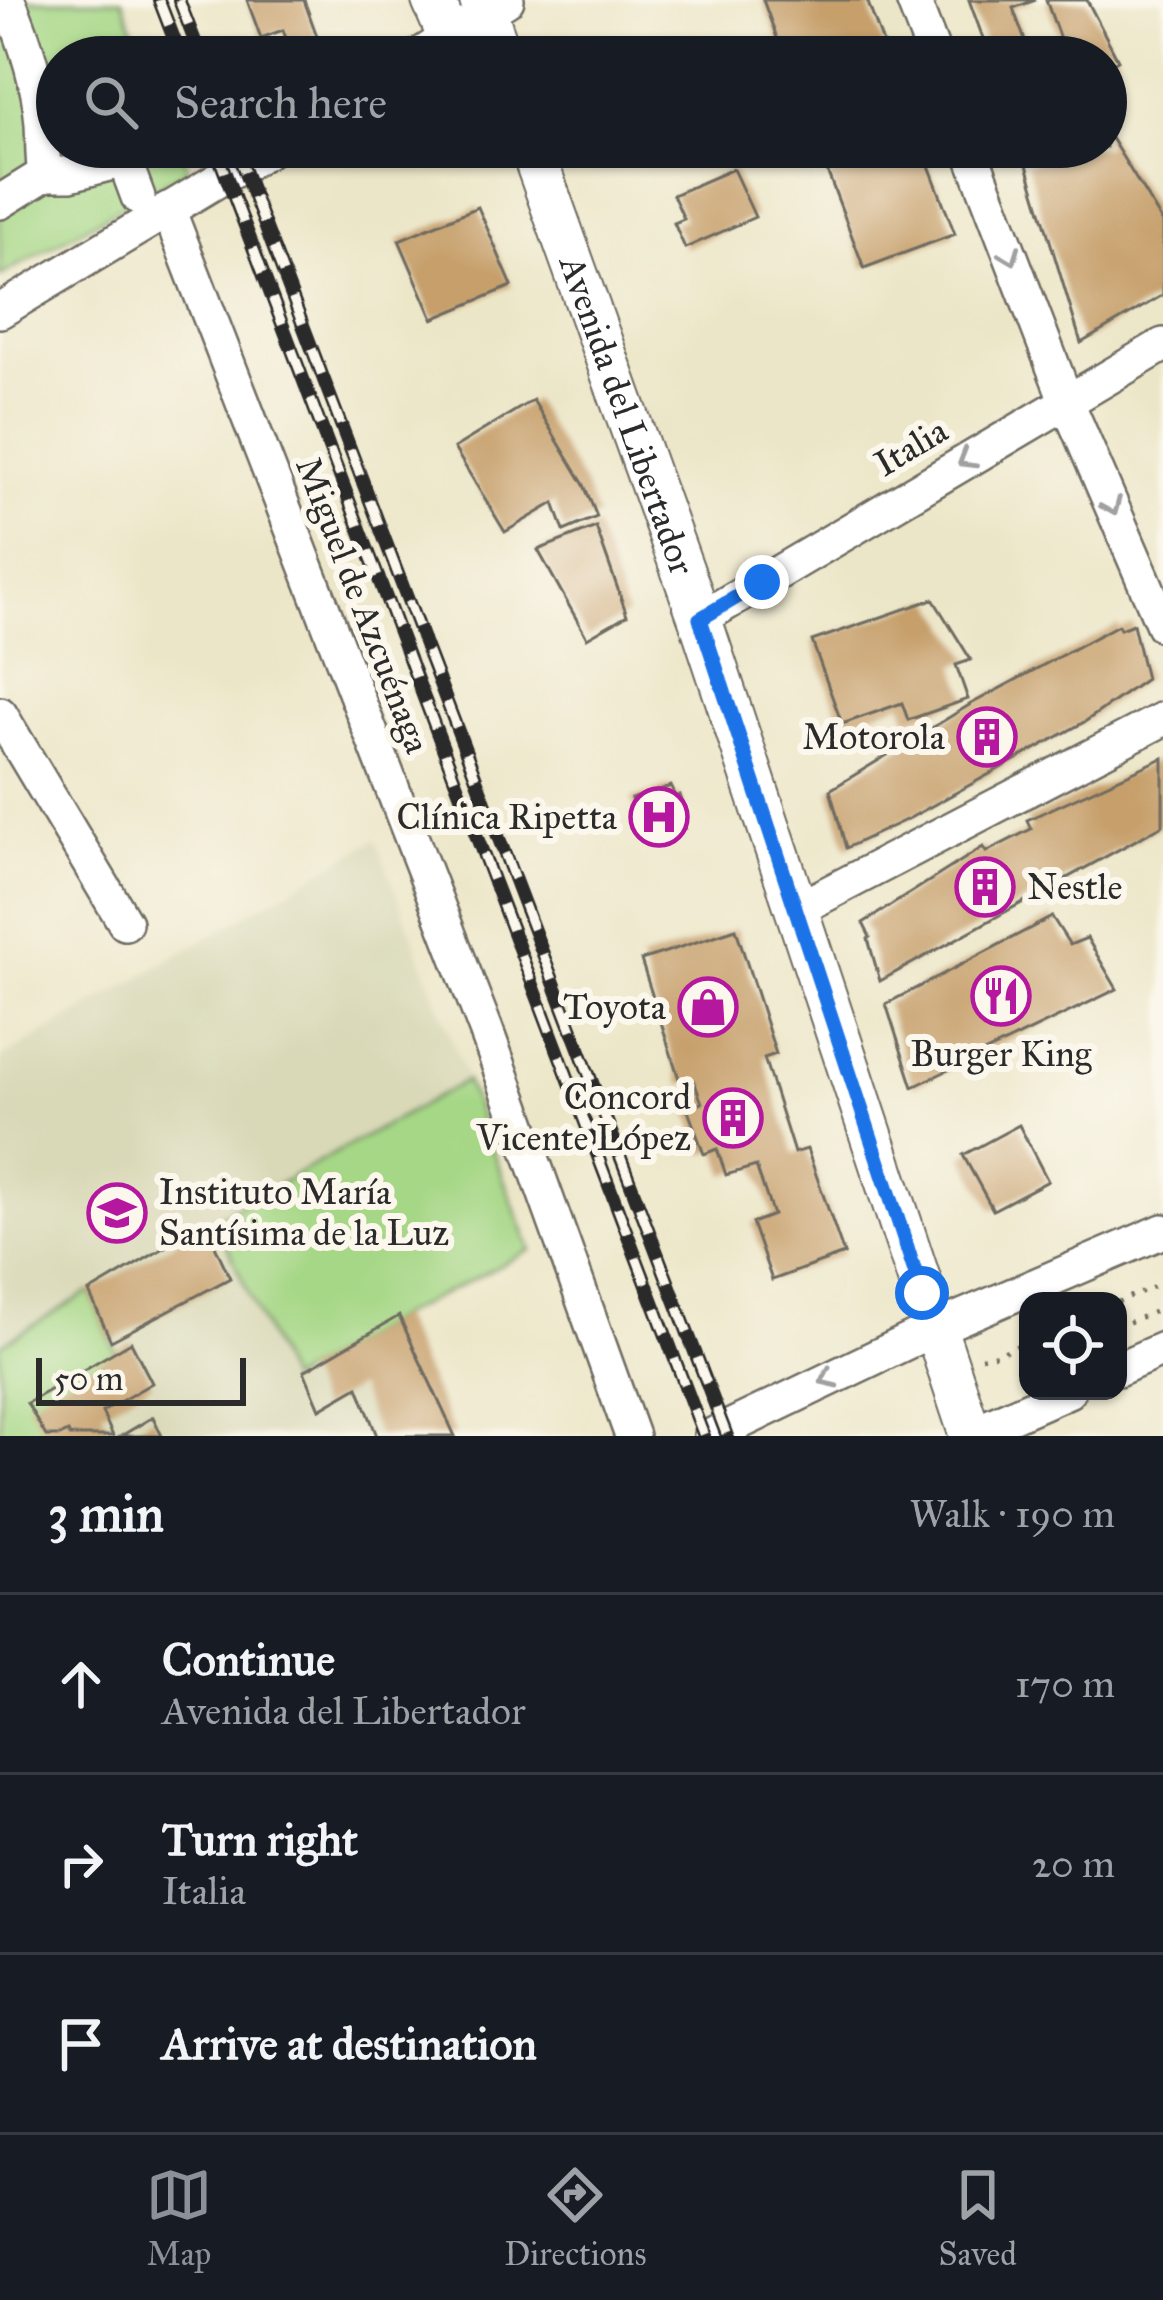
<!DOCTYPE html>
<meta charset="utf-8">
<style>
:root{--surface:#171b24;--page:#20242c;--text:#f1f3f6;--muted:#9ea1a6;--line:#363941;--accent:#8c9099}
body{margin:0;font-family:"IM FELL Great Primer",serif;background:var(--page);color:var(--text)}
.controls{position:absolute;right:36px;bottom:36px;display:grid;overflow:hidden;border-radius:24px;box-shadow:0 3px 9px #0004}
.controls button{width:108px;height:108px;display:grid;place-items:center;padding:0;border:0;border-bottom:3px solid var(--line);background:var(--surface);color:var(--text);font:60px sans-serif}
.scale{position:absolute;left:36px;bottom:30px;width:210px;box-sizing:border-box;padding-left:12px;border:6px solid #2b2b2b;border-top:0;font-size:33px;line-height:42px;white-space:nowrap;color:#2b2b2b;-webkit-text-stroke:9px #fbf7ec;paint-order:stroke}
.stop{position:absolute;width:36px;height:36px;margin:-27px;border:9px solid #1a73e8;border-radius:50%;background:#fff}
.stop.end{background:#1a73e8;border-color:#fff;box-shadow:0 3px 12px #0008}
.list{margin:0;padding:0;list-style:none}
h2{display:flex;justify-content:space-between;align-items:center;height:156px;margin:0;padding:0 48px;font-size:51px}
h2 small{font-size:39px;font-weight:400;color:var(--muted)}
.list li{display:grid;grid-template-columns:78px 1fr auto;gap:36px;align-items:center;box-sizing:border-box;height:180px;padding:0 48px;border-top:3px solid var(--line)}
.list b{display:block;font-size:45px;white-space:nowrap}
.list p{margin:0;font-size:39px;white-space:nowrap;color:var(--muted)}
.list em{font-size:39px;font-style:normal;color:var(--muted)}
.icon{flex:none;width:66px;height:66px;fill:none;stroke:currentColor;stroke-width:2;stroke-linecap:round;stroke-linejoin:round}
.map{position:relative;flex:none;width:1163px;height:1436px;overflow:hidden}
.search{position:absolute;background:var(--surface);box-shadow:0 3px 9px #0004;left:36px;right:36px;top:36px;height:132px;display:flex;align-items:center;gap:30px;box-sizing:border-box;padding:0 42px;border-radius:66px;color:var(--muted);font-size:45px}
.sheet{height:696px;background:var(--surface)}
nav{display:flex;justify-content:space-around;align-items:center;box-sizing:border-box;height:168px;border-top:3px solid var(--line);background:var(--surface);font-size:33px;color:var(--muted)}
nav a{display:grid;justify-items:center;gap:6px}
nav .on{color:var(--accent)}
.map>svg:first-child{display:block}
</style>
<div class="map">
<svg width="1163" height="1436" viewBox="0 0 1163 1436">
<rect width="100%" height="100%" fill="#fbf7ec"/>
<filter id="ink" filterUnits="userSpaceOnUse"><feTurbulence type="fractalNoise" baseFrequency=".00833" numOctaves="2"/><feDisplacementMap in="SourceGraphic" scale="24" xChannelSelector="R" yChannelSelector="G"/><feConvolveMatrix kernelMatrix="1 2 1 2 8 2 1 2 1" color-interpolation-filters="sRGB"/></filter>
<filter id="wash" filterUnits="userSpaceOnUse"><feTurbulence type="fractalNoise" baseFrequency=".004" numOctaves="4" result="noise"/><feDisplacementMap in="SourceGraphic" scale="48" xChannelSelector="R" yChannelSelector="G"/><feGaussianBlur stdDeviation="2.7" result="paint"/><feColorMatrix in="noise" values="0 0 0 0 0 0 0 0 0 0 0 0 0 0 0 0 0 1.4 0 .05"/><feComposite in="paint" operator="in"/></filter>
<g filter="url(#wash)">
<rect width="100%" height="100%" fill="#ece6c8"/>
<path fill="#d9d9b8" d="M376,839l155,411 -132,66 56,120h-409l-46,-79v-298z"/>
<g fill="#a6d786" stroke="#688158" stroke-width="3">
<path d="M0,0h122l22,57h-87v90h123l8,22 -188,107z"/>
<path d="M466,1081l65,169 -132,66 -111,65 -73,-162z"/>
<path d="M89,1292l27,60 -70,84h-46v-91z"/>
</g>
<g id="blocks">
<g fill="#c69f6a">
<path d="M247,0h57l14,39 -28,10 -7,-19 -22,8z"/>
<path d="M763,0h104l21,57h-104z"/>
<path d="M969,0h67l-23,8 18,49h-41z"/>
<path d="M1046,0h41l31,60 -12,7v-10h-51l10,-4z"/>
<path d="M1106,130l57,93v72l-82,48 -54,-178 32,-18h47z"/>
<path d="M818,147h104l33,87 -91,34z"/>
<path d="M733,169l22,48 -70,31 -11,-25 10,-4 -11,-24z"/>
<path d="M478,207l34,79 -79,33 -34,-79z"/>
<path d="M533,400l51,85 13,32 -33,14 -10,-28 -49,29 -51,-84z"/>
<path d="M596,527l31,88 -40,23 -49,-88z"/>
<path d="M933,599l38,61 -15,5 12,34 -60,21 -6,-17 -60,21 -30,-83z"/>
<path d="M1133,624l13,55 -60,42 -176,97 -64,30 -16,-58 141,-86 147,-79 2,4z"/>
<path d="M1163,758v67l-283,156 -12,-42 2,-2 -7,-14 120,-76 3,5 45,-23 -4,-9z"/>
<path d="M671,786l4,11 5,-2 5,15 -6,1 6,17 -29,10 -5,-15 -10,4 -10,-28z"/>
<path d="M1052,917l18,28 17,-7 30,51 -204,98 -27,-83z"/>
<path d="M736,929l40,125 -12,4 30,95 13,-4 37,105 -72,26 -20,-57 21,-8 -17,-49 -30,9 -9,-26 -13,5 -17,-46 15,-5 -8,-22 -13,4 -40,-125z"/>
<path d="M1019,1125l29,56 -55,29 -30,-55z"/>
<path d="M205,1224l25,54 -119,63 -22,-49z"/>
<path d="M399,1316l56,120h-78l-19,-49 -38,22 -16,-38z"/>
<path d="M131,1342l21,41 -50,29 11,24h-43l-2,-4 -8,4h-14l-19,-33z"/>
<path d="M153,1417l9,19h-41z"/>
</g>
</g>
</g>
<g filter="url(#ink)">
<use href="#blocks" fill-opacity="0" stroke="#6f6c62" stroke-width="3"/>
<g fill="none" stroke-linecap="round" stroke-linejoin="round">
<g stroke="#6f6c62" stroke-width="38">
<g id="minor">
<path d="M8,0c16,38 31,82 34,124 1,17 0,33 3,50h25l50,-13 8,9 10,27"/>
<path d="M913,0l22,57"/>
<path d="M417,57l90,-57"/>
<path d="M969,147l97,253 97,225"/>
<path d="M0,202l45,-28"/>
<path d="M168,209l318,821 146,406"/>
<path d="M0,311l273,-164"/>
<path d="M700,619l463,-274"/>
<path d="M0,714l125,209"/>
<path d="M796,910l367,-191"/>
<path d="M1118,1369l45,-20"/>
<path d="M970,1434l98,-43"/>
<path d="M711,1436l223,-107 229,-98"/>
</g>
</g>
<g stroke="#6f6c62" stroke-width="46">
<g id="major">
<path d="M433,0l16,37"/>
<path d="M481,0l20,57"/>
<path id="s1" d="M531,147l169,472 271,817"/>
</g>
</g>
<g stroke="#6f6c62" stroke-width="4.5" stroke-dasharray="3 9" stroke-linecap="butt">
<path d="M1118,1302l45,-19"/>
<path d="M1118,1327l45,-19"/>
<path d="M981,1357l17,-3 30,-13"/>
<path d="M1020,1378l8,-12"/>
</g>
<use href="#minor" stroke="#fff" stroke-width="33"/>
<use href="#major" stroke="#fff" stroke-width="42"/>
<g stroke="#2b2b2b" stroke-width="14">
<g id="rail">
<path d="M159,0l22,57"/>
<path d="M179,0l22,57"/>
<path d="M215,147l489,1289"/>
<path d="M235,147l492,1289"/>
</g>
</g>
<use href="#rail" stroke="#fbf7ec" stroke-width="9" stroke-dasharray="27" stroke-linecap="butt"/>
</g>
<defs><path id="oneway-chevron" d="M-2-3.5L2.5 0L-2 3.5" fill="none" stroke-width="1.6" stroke-linecap="round" stroke-linejoin="round" transform="scale(3)"/></defs>
<g stroke="#a0a0a0">
<use href="#oneway-chevron" transform="translate(1011 256) rotate(69)"/>
<use href="#oneway-chevron" transform="translate(966 460) rotate(149)"/>
<use href="#oneway-chevron" transform="translate(1112 507) rotate(67)"/>
<use href="#oneway-chevron" transform="translate(828 1379) rotate(155)"/>
</g>
</g>
<g fill="none" stroke-linecap="round" stroke-linejoin="round" filter="url(#ink)">
<path stroke="#1a73e8" stroke-width="15" d="M762,582l-62,37 222,674"/>
</g>
<defs>
<g id="building-ring" transform="scale(3)"><circle r="9.5" fill="#fbf7ec" stroke="#b5179e" stroke-width="1.5"/><path d="M-4-6H4V6H1V3H-1V6H-4ZM-2.5-4.3h1.7v1.8h-1.7ZM.8-4.3h1.7v1.8H.8ZM-2.5-1h1.7V.8h-1.7ZM.8-1h1.7V.8H.8Z" fill="#b5179e"/></g>
<g id="hospital-ring" transform="scale(3)"><circle r="9.5" fill="#fbf7ec" stroke="#b5179e" stroke-width="1.5"/><path d="M-5-5h3v3.5h4V-5h3V5h-3V1.5h-4V5h-3Z" fill="#b5179e"/></g>
<g id="restaurant-ring" transform="scale(3)"><circle r="9.5" fill="#fbf7ec" stroke="#b5179e" stroke-width="1.5"/><path d="M-5-6h1v4h1v-4h1v4h1v-4h1v5L-1.5 .5V6h-2V.5L-5-1ZM5-6V6H3V1.5H1.5Q1.5-4 5-6Z" fill="#b5179e"/></g>
<g id="shop-ring" transform="scale(3)"><circle r="9.5" fill="#fbf7ec" stroke="#b5179e" stroke-width="1.5"/><path d="M-5-2.5h2.3a2.7 3.5 0 0 1 5.4 0H5L5.5 6h-11ZM-1.5-2.5h3a1.5 2.3 0 0 0-3 0Z" fill="#b5179e"/></g>
<g id="school-ring" transform="scale(3)"><circle r="9.5" fill="#fbf7ec" stroke="#b5179e" stroke-width="1.5"/><path d="M0-5L7-2L0 1L-7-2ZM-4 1L0 2.5L4 1V4Q0 6-4 4Z" fill="#b5179e"/></g>
</defs>
<g fill-rule="evenodd">
<use href="#building-ring" x="987" y="737"/>
<use href="#hospital-ring" x="659" y="817"/>
<use href="#building-ring" x="985" y="887"/>
<use href="#restaurant-ring" x="1001" y="996"/>
<use href="#shop-ring" x="708" y="1007"/>
<use href="#building-ring" x="733" y="1118"/>
<use href="#school-ring" x="117" y="1213"/>
</g>
<g text-anchor="middle" dominant-baseline="central" stroke-width="12" stroke-linejoin="round" paint-order="stroke">
<g font-size="36" fill="#2b2b2b" stroke="#fbf7ec">
<text stroke="none"><textPath href="#s1" startOffset="285">Avenida del Libertador</textPath></text>
<text transform="translate(911 447) rotate(-31)">Italia</text>
<text transform="translate(363 605) rotate(69)">Miguel de Azcuénaga</text>
</g>
<g font-size="36" fill="#2b2b2b" stroke="#fbf7ec" text-anchor="end">
<text x="945" y="737">Motorola</text>
<text x="617" y="817">Clínica Ripetta</text>
<text x="1027" y="887" text-anchor="start">Nestle</text>
<text x="666" y="1007">Toyota</text>
<text x="1001" y="1054" text-anchor="middle">Burger King</text>
<text x="691" y="1097">Concord<tspan x="691" dy="41">Vicente López</tspan></text>
<text x="159" y="1192" text-anchor="start">Instituto María<tspan x="159" dy="41">Santísima de la Luz</tspan></text>
</g>
</g>
</svg>
<div class="controls">
<button><svg class="icon" aria-label="locate" viewBox="0 0 24 24"><circle cx="12" cy="12" r="6"/><path d="M12 2v4M12 18v4M2 12h4M18 12h4"/></svg></button>
</div>
<div class="scale">50 m</div>
<div class="stop" style="left:922px;top:1293px"></div>
<div class="stop end" style="left:762px;top:582px"></div>
<div class="search"><svg class="icon" aria-label="search" viewBox="0 0 24 24"><circle cx="10" cy="10" r="6"/><path d="M15 15l6 6"/></svg>Search here</div>
</div>
<section class="sheet">
<h2>3 min<small>Walk · 190 m</small></h2>
<ul class="list">
<li><svg class="icon" aria-label="ahead" viewBox="0 0 24 24"><path d="M12 20V5M6 11l6-6 6 6"/></svg><div><b>Continue</b><p>Avenida del Libertador</p></div><em>170 m</em></li>
<li><svg class="icon" aria-label="right" viewBox="0 0 24 24"><path d="M7 20v-9h11M14 6l5 5-5 5"/></svg><div><b>Turn right</b><p>Italia</p></div><em>20 m</em></li>
<li><svg class="icon" aria-label="arrive" viewBox="0 0 24 24"><path d="M6 21V4h12l-3 4 3 4H6"/></svg><div><b>Arrive at destination</b></div></li>
</ul>
</section>
<nav>
<a class="on"><svg class="icon" aria-label="map" viewBox="0 0 24 24"><path d="M3 6l6-2 6 2 6-2v14l-6 2-6-2-6 2zM9 4v14M15 6v14"/></svg>Map</a>
<a><svg class="icon" aria-label="directions" viewBox="0 0 24 24"><path d="M12 3l9 9-9 9-9-9zM9 14v-3h6M13 9l2 2-2 2"/></svg>Directions</a>
<a><svg class="icon" aria-label="saved" viewBox="0 0 24 24"><path d="M7 4h10v16l-5-4-5 4z"/></svg>Saved</a>
</nav>
